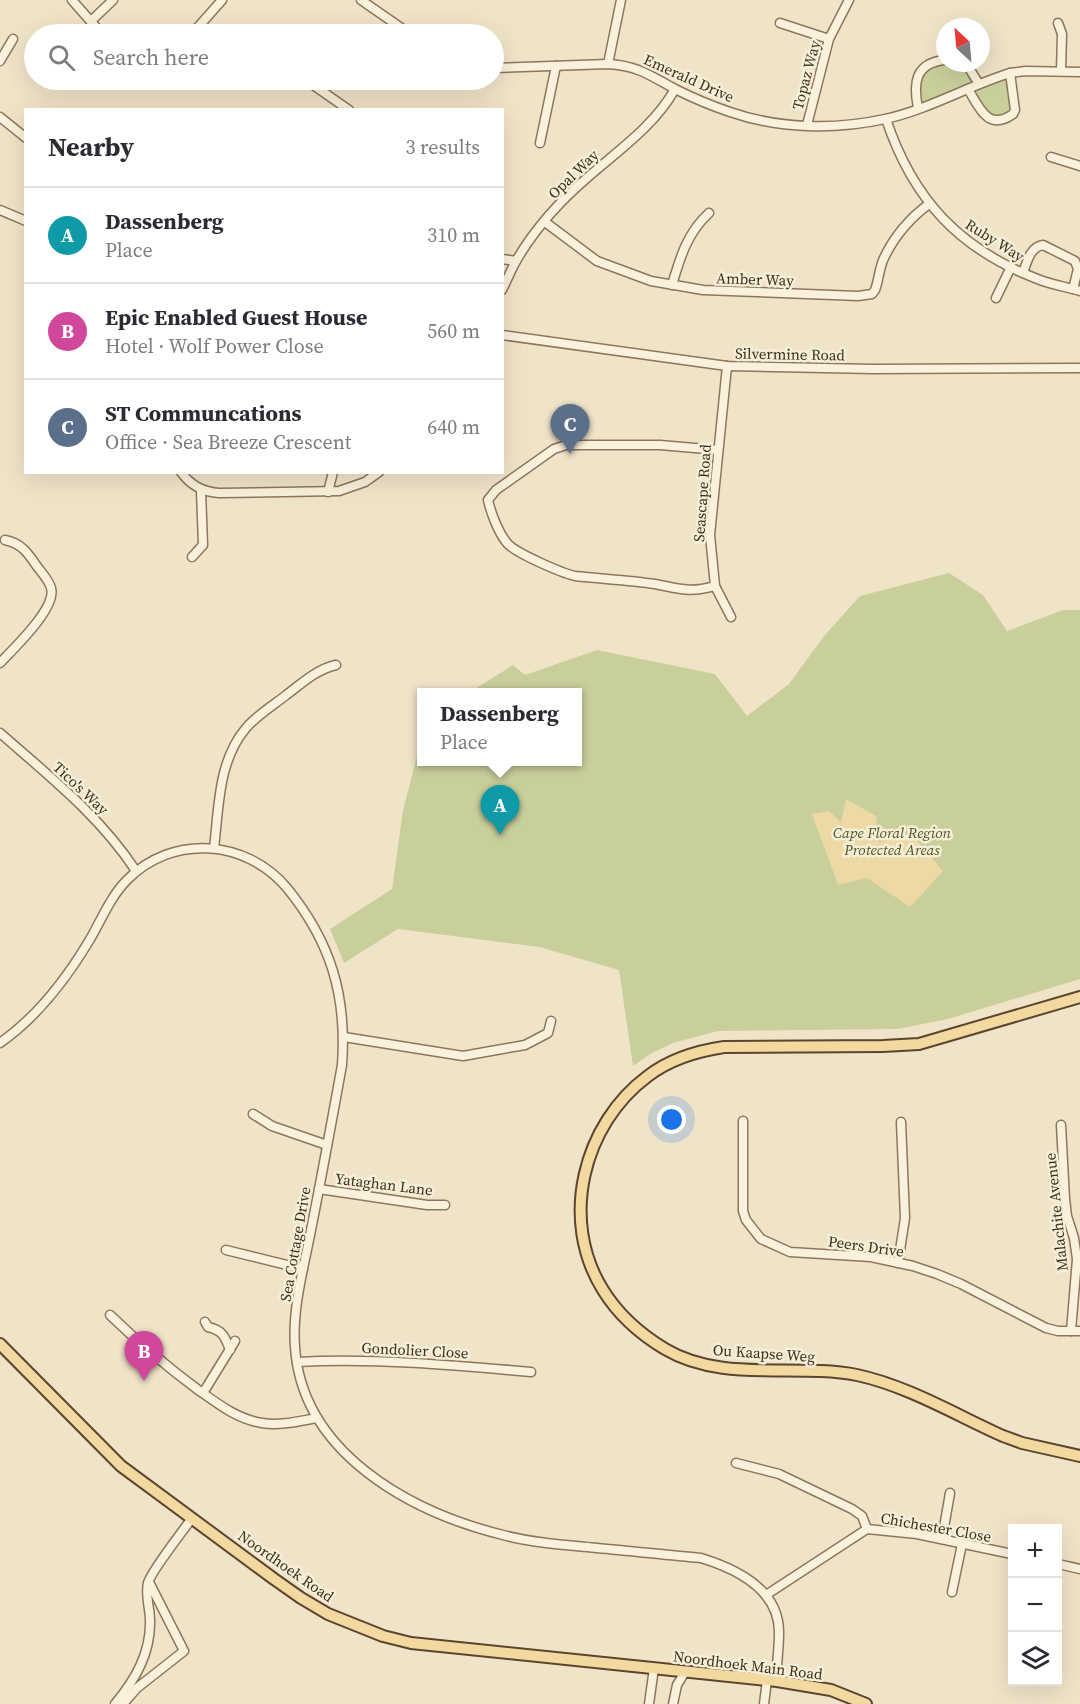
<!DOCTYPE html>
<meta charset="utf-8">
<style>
:root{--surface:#fff;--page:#f2f2f3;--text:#2b2b33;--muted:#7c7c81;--line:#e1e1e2;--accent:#9e2a2b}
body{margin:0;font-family:"Source Serif 4",serif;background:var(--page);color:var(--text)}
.controls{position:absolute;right:18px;bottom:18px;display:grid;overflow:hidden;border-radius:0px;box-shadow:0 6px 24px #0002}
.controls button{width:54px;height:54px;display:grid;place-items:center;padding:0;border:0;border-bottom:2px solid var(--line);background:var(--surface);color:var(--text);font:30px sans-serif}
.compass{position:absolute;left:936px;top:18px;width:54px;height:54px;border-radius:50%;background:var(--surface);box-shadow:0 6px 24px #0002;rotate:334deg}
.you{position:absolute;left:672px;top:1120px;width:21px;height:21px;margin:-15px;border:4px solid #fff;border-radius:50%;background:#1a73e8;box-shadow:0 0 0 9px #1a73e833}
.badge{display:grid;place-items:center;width:39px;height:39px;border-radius:50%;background:var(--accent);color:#fff;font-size:20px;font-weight:700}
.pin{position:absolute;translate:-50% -50px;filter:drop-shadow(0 2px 3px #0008)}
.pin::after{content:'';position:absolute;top:32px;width:21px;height:18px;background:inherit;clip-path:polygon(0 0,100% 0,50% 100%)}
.popup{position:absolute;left:417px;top:688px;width:165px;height:78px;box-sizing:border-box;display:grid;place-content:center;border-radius:0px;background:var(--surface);filter:drop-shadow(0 2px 4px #0005);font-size:20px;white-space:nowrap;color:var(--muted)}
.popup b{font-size:22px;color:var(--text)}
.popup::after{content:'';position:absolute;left:50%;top:100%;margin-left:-12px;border:12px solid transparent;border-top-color:var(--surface)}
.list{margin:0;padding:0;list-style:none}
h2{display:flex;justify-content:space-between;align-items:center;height:78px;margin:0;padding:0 24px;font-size:26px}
h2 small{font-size:20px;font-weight:400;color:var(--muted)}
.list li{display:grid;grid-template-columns:39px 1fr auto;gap:18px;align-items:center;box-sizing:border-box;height:96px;padding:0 24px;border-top:2px solid var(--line)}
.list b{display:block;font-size:22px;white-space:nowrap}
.list p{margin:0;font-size:20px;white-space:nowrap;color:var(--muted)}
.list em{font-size:20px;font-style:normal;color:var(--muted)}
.icon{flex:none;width:33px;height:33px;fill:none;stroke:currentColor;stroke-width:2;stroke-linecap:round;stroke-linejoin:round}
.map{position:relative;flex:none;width:1080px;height:1704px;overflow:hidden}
.search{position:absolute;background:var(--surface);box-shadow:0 6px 24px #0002;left:24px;top:24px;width:480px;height:66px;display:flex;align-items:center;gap:15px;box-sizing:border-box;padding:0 21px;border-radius:33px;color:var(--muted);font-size:22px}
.panel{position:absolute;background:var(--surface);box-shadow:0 6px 24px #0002;left:24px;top:108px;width:480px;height:366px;border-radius:0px}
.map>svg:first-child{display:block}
</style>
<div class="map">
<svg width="1080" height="1704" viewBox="0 0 1080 1704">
<rect width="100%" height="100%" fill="#f0e4c8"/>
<g fill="#c9cf9b">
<path d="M952,63l13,3 11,19 -57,21 -4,-20c13,-18 14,-22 37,-23z"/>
<path d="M1002,78l9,4 1,33 -20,5 -16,-23 -1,-7z"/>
<path d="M949,573l34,22 24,36 56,-21h17v369l-132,40 -50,10 -180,2 -45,12 -21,10 -19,13 -14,-96 -80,-23 -141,-18 -54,34 -14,-34 62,-40 11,-79 16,-61 3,-4v17h156v-70h-108l43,-27 12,10 72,-25 118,24 32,42 42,-32 35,-48 36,-40z"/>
</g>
<path fill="#ecd9a5" d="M846,799l30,17 2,26 35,-6 30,35 -33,36 -43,-29 -29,7 -26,-71 17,-3 12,11z"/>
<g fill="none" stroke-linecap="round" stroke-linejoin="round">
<g stroke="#8d765c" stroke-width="11">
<g id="minor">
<path d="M72,0l30,34"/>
<path d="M361,0l49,34"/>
<path d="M91,21l22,-21"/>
<path d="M780,23l49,16"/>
<path d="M1058,23l4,11 -1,37"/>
<path d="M192,34l30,-34"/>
<path d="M0,61l13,-22"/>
<path d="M961,63l8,5 10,16"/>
<path d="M608,64l13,-64"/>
<path d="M494,68l114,-4c31,2 41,11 67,25 18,9 37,17 55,23 49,17 105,18 155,7 42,-9 83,-33 125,-46l15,-2 55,1"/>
<path d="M306,80l43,30"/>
<path d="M968,89c11,18 20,43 45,25l2,-4 -5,-37"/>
<path d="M918,108c-5,-25 -3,-45 27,-48"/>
<path d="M0,117l26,21"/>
<path d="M886,119c27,81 74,131 154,161 13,5 27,7 40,11"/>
<path d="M807,125l22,-86 20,-39"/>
<path d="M540,143l16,-77"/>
<path d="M1051,157l29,9"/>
<path d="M0,210l26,11"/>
<path d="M545,222l52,39 54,20 52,9 155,6 14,-2 3,-4c4,-10 4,-22 9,-32 10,-21 26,-40 45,-54"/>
<path d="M502,259l14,2"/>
<path d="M1023,273c4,-11 7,-26 20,-28l32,16 3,8 -5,20"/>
<path d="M672,285c8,-27 15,-52 37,-72"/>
<path d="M502,290c5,-10 9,-20 14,-29 18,-31 45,-61 72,-84 31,-27 67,-52 87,-88"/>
<path d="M996,298l15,-31"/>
<path d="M502,335l225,31 146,3 207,-1"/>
<path d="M727,366l-17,169 5,51 16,31"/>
<path d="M181,472c10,14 22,20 38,21l120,-2 26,-9 14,-10"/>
<path d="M328,492l5,-20"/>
<path d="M192,557l11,-12 -2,-54"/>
<path d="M715,586c-26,7 -34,3 -60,-2 -26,-4 -53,-5 -80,-8 -13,-3 -60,-23 -68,-33 -9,-11 -16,-30 -19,-43l8,-10 58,-41 12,-4h94l58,5"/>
<path d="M0,663c13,-14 57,-55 51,-75 -2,-8 -10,-16 -15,-23 -8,-12 -15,-22 -31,-25"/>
<path d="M0,733c49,43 100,83 136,138"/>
<path d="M214,848c5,-41 4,-87 32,-120 10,-12 26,-22 39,-32 16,-12 32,-27 51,-31"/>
<path d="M344,1037l119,19 62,-11 23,-12 3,-12"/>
<path d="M0,1043c37,-26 65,-62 89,-102 12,-20 21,-44 38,-61 45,-46 119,-41 160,8 44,54 60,108 55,177 -10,55 -20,110 -31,165 -7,37 -19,78 -16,117 7,106 115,165 208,188 30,8 62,10 94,13 35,3 69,7 104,10 36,11 79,32 78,76 0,16 -3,31 -2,47"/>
<path d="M253,1114l19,12 55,19"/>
<path d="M743,1121v90l3,9 15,19 29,13 81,5 42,9 24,8 24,10 85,44 12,3h22"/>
<path d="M1061,1125l4,74 2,17 7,22 3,21 -6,72"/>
<path d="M319,1189l108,16h18"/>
<path d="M226,1250l77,19"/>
<path d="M898,1263l7,-45 -4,-96"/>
<path d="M110,1315c28,27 56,51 87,74 21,15 40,30 65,34 18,3 38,-2 55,-5"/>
<path d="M205,1322l3,5c14,3 17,9 22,23"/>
<path d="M297,1362c78,-4 156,3 234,10"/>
<path d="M203,1393l32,-52"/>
<path d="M736,1463l43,11 73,35 10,7 5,13"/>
<path d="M942,1539l8,-46"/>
<path d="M1058,1564l22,5"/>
<path d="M952,1592l10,-48"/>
<path d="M766,1595l101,-66 50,5 95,20"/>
<path d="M115,1704c20,-24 36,-51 35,-84 0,-12 -5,-24 -2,-37 3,-12 35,-52 44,-65"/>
<path d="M123,1704l14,-16 47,-37 -35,-69"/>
<path d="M649,1704l5,-36"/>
<path d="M673,1704l4,-19 8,-13"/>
<path d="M764,1704l3,-24"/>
</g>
</g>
<g stroke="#5b4430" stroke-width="14">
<g id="major">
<path d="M1080,997l-161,47 -36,2 -159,1c-27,4 -54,12 -76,29 -65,48 -89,144 -45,214 16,26 37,44 62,59 57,34 130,14 192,26 51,11 99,40 146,61l19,7 58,13"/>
<path d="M0,1344l121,122 153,113 27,19 27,16 55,22 28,7 366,38 54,9 35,14"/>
</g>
</g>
<use href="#minor" stroke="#faf1dc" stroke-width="8"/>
<use href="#major" stroke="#f3d9a0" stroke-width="10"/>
</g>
<g text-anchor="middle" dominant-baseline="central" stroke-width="5" stroke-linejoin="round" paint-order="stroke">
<g font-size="15" fill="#3d2e20" stroke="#f7eed8">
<text transform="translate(806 75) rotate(-75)">Topaz Way</text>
<text transform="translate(689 78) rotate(24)">Emerald Drive</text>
<text transform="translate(573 174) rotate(-44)">Opal Way</text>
<text transform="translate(995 240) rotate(32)">Ruby Way</text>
<text transform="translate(755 279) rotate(2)">Amber Way</text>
<text transform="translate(790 354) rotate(1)">Silvermine Road</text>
<text transform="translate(702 493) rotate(-86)">Seascape Road</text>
<text transform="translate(81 788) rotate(43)">Tico's Way</text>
<text transform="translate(384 1184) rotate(7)">Yataghan Lane</text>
<text transform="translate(1056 1212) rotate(-96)">Malachite Avenue</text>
<text transform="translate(295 1244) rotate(-80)">Sea Cottage Drive</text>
<text transform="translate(866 1246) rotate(8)">Peers Drive</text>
<text transform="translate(415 1350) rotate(3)">Gondolier Close</text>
<text transform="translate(764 1353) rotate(4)">Ou Kaapse Weg</text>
<text transform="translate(936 1527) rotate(10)">Chichester Close</text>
<text transform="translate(286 1566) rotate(35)">Noordhoek Road</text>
<text transform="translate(748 1665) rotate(7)">Noordhoek Main Road</text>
</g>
<g font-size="15" font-style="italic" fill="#4d5a26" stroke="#f7eed8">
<text x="892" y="832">Cape Floral Region<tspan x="892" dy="17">Protected Areas</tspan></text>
</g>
</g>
</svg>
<div class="controls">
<button>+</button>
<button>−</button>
<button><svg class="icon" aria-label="layers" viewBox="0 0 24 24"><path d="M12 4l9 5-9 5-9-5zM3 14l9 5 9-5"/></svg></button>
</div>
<svg class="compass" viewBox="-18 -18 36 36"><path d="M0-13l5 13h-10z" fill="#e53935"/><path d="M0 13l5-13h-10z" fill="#7c7c81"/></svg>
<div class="you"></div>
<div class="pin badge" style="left:500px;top:835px;background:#0f9aa8">A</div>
<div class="popup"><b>Dassenberg</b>Place</div>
<div class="pin badge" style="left:144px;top:1381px;background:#d1479c">B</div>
<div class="pin badge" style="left:570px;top:454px;background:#5c6f8a">C</div>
<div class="search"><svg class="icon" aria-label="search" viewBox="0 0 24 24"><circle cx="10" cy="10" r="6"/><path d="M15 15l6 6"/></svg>Search here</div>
<section class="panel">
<h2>Nearby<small>3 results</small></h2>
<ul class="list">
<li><span class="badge" style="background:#0f9aa8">A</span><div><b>Dassenberg</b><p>Place</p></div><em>310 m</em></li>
<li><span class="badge" style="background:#d1479c">B</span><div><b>Epic Enabled Guest House</b><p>Hotel · Wolf Power Close</p></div><em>560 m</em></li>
<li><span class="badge" style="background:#5c6f8a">C</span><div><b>ST Communcations</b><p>Office · Sea Breeze Crescent</p></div><em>640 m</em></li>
</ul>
</section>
</div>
